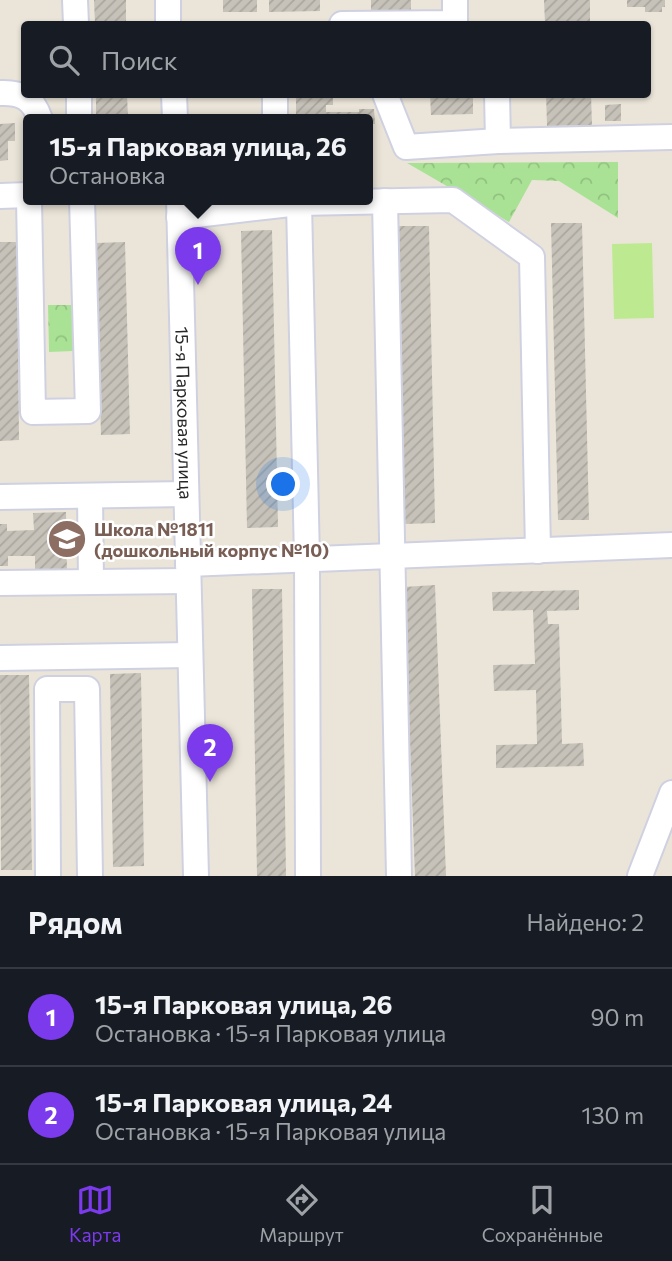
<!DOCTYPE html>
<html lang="ru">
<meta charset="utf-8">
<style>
:root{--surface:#171b24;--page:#242831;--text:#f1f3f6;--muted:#9ea1a6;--line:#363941;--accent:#7c3aed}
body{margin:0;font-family:Commissioner,sans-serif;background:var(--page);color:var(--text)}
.you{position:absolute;left:284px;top:485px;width:24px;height:24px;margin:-18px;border:5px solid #fff;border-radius:50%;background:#1a73e8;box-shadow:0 0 0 10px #1a73e833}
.badge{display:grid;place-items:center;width:46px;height:46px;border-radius:50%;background:var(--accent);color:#fff;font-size:23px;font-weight:700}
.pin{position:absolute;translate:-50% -58px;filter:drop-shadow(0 2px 4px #0008)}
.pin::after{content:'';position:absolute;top:37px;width:24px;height:21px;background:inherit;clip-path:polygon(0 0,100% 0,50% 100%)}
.popup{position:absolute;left:23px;top:114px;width:350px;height:91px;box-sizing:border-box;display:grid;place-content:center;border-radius:7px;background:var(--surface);filter:drop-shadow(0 2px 5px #0005);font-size:23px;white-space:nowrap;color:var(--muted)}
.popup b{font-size:26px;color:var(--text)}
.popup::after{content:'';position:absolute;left:50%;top:100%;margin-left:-14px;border:14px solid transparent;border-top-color:var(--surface)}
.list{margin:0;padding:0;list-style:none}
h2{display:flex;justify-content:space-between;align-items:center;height:91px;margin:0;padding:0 28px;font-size:30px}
h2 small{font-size:23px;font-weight:400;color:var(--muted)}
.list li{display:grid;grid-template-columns:46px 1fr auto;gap:21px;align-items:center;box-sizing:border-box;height:98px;padding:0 28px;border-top:2px solid var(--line)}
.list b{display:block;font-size:26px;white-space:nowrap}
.list p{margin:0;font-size:23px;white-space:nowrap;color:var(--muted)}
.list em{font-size:23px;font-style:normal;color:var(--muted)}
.icon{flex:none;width:38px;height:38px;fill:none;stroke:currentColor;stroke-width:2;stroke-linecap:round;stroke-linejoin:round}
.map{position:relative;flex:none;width:672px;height:876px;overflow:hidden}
.search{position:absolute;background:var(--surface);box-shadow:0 2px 5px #0004;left:21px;right:21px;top:21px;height:77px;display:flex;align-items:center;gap:18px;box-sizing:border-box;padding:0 24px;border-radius:7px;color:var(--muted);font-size:26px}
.sheet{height:287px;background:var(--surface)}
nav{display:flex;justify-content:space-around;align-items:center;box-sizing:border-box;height:98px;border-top:2px solid var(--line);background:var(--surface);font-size:19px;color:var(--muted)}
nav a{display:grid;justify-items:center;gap:4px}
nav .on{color:var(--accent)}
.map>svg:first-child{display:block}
</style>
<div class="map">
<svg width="672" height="876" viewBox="0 0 672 876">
<defs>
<pattern id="forest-crowns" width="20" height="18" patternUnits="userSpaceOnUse" patternTransform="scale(1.75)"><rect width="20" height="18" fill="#a9e295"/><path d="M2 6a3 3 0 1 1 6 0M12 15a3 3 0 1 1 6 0" fill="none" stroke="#91c280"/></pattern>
<pattern id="building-hatch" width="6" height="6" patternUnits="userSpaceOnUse" patternTransform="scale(1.75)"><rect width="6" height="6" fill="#c6c2b9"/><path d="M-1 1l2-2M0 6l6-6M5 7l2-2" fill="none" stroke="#aaa79f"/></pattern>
</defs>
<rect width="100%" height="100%" fill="#ebe5d9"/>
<g fill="url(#forest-crowns)">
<path d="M618,162v56l-59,-37 -27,-1 -23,42 -102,-59z"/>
<path d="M48,305h24l1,46 -24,1z"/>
</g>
<path fill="#bdea91" d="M652,243l2,75 -40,1 -2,-75z"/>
<g fill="url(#building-hatch)">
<path d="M94,0h32v24h-31z"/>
<rect x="223" y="0" width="34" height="12"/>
<path d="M269,0h51v11l-51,1z"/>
<rect x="371" y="0" width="40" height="19"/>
<path d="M544,0h46v24h-45z"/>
<path d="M627,0h38v7h-3v5h-17v-5h-18z"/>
<path d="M96,94h31l1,25h-32z"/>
<path d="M296,94h37v11h-7v7h33v-3h15l1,15h-7v-5h-66v-3h-6z"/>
<path d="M430,94h43v20l-42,1z"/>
<path d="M546,94h45l1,31 -45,1z"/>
<path d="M621,104v17h-16v-16z"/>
<path d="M15,123v18h-7v19l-8,1v-37z"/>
<path d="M551,223h31l7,297h-31z"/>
<path d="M398,226h31l6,297 -31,1z"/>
<path d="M272,230l6,297 -31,1 -6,-297z"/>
<path d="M0,242h17l2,198 -19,1z"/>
<path d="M125,242l5,192 -29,1 -5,-192z"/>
<path d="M66,512l1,62 -32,1v-19h-27v10h-8v-42h7v7l27,-1 -1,-17z"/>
<path d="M435,585l11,291h-31l-11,-289z"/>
<path d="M252,589h30l4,287h-29z"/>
<path d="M579,590v20l-32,1 1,13h11l3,120 21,-1 1,23 -88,2v-23l41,-1 -1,-54 -42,1 -1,-26 42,-1 -2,-54 -40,1 -1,-19z"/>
<path d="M141,673l3,193 -31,1 -3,-193z"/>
<path d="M0,675h29l3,195h-31z"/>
</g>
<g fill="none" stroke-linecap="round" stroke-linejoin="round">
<g stroke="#cfd1e1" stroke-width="28">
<g id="minor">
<path d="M75,0l1,24"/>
<path d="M168,0v24"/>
<path d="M342,24l113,-1v-23"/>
<path d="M0,93c21,-1 33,5 40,26"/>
<path d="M79,94v25"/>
<path d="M174,94l1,25"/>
<path d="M275,94v25"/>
<path d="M385,94l21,53 92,-6 174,-4"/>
<path d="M497,94l1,47"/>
<path d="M0,196l28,-1"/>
<path d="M29,199l4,213 55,-1 -6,-212"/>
<path id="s1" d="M179,199l17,677"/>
<path d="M385,201l14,675"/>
<path d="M299,203l8,356 1,317"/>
<path d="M179,217l120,-14 154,-3 79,57 6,294"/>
<path d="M90,496l1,86"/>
<path d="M0,497l186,-3"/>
<path d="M188,564l484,-19"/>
<path d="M0,583l188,-2"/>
<path d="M0,658l190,-3"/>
<path d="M48,876l-1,-187h40l3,187"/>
<path d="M640,876l32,-83"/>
</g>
</g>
<use href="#minor" stroke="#fff" stroke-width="24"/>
</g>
<defs>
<g id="school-disc" transform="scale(2.0125)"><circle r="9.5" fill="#8d6e63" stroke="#fff"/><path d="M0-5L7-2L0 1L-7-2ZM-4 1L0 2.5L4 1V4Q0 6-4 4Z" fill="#fff"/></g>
</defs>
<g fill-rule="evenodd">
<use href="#school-disc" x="67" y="539"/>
</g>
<g text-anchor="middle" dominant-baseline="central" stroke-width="5" stroke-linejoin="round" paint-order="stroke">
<g font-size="18" fill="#282828" stroke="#fff">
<text stroke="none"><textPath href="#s1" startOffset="214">15-я Парковая улица</textPath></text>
</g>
<g font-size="18" font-weight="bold" fill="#785e54" stroke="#fff" text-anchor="start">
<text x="94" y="529">Школа №1811<tspan x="94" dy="21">(дошкольный корпус №10)</tspan></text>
</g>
</g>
</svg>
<div class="you"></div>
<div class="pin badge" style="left:198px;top:285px">1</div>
<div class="popup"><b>15-я Парковая улица, 26</b>Остановка</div>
<div class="pin badge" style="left:210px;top:782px">2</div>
<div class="search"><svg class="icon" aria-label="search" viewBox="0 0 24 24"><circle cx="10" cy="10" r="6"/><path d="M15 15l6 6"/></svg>Поиск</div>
</div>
<section class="sheet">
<h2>Рядом<small>Найдено: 2</small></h2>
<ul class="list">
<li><span class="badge">1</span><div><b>15-я Парковая улица, 26</b><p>Остановка · 15-я Парковая улица</p></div><em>90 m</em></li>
<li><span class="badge">2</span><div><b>15-я Парковая улица, 24</b><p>Остановка · 15-я Парковая улица</p></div><em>130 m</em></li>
</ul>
</section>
<nav>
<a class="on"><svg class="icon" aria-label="map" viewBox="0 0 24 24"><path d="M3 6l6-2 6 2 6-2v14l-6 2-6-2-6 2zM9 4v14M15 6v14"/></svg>Карта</a>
<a><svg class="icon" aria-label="directions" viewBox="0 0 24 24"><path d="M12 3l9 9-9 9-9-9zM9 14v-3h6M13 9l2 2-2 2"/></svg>Маршрут</a>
<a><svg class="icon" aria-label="saved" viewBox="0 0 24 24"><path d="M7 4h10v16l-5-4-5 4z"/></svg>Сохранённые</a>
</nav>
